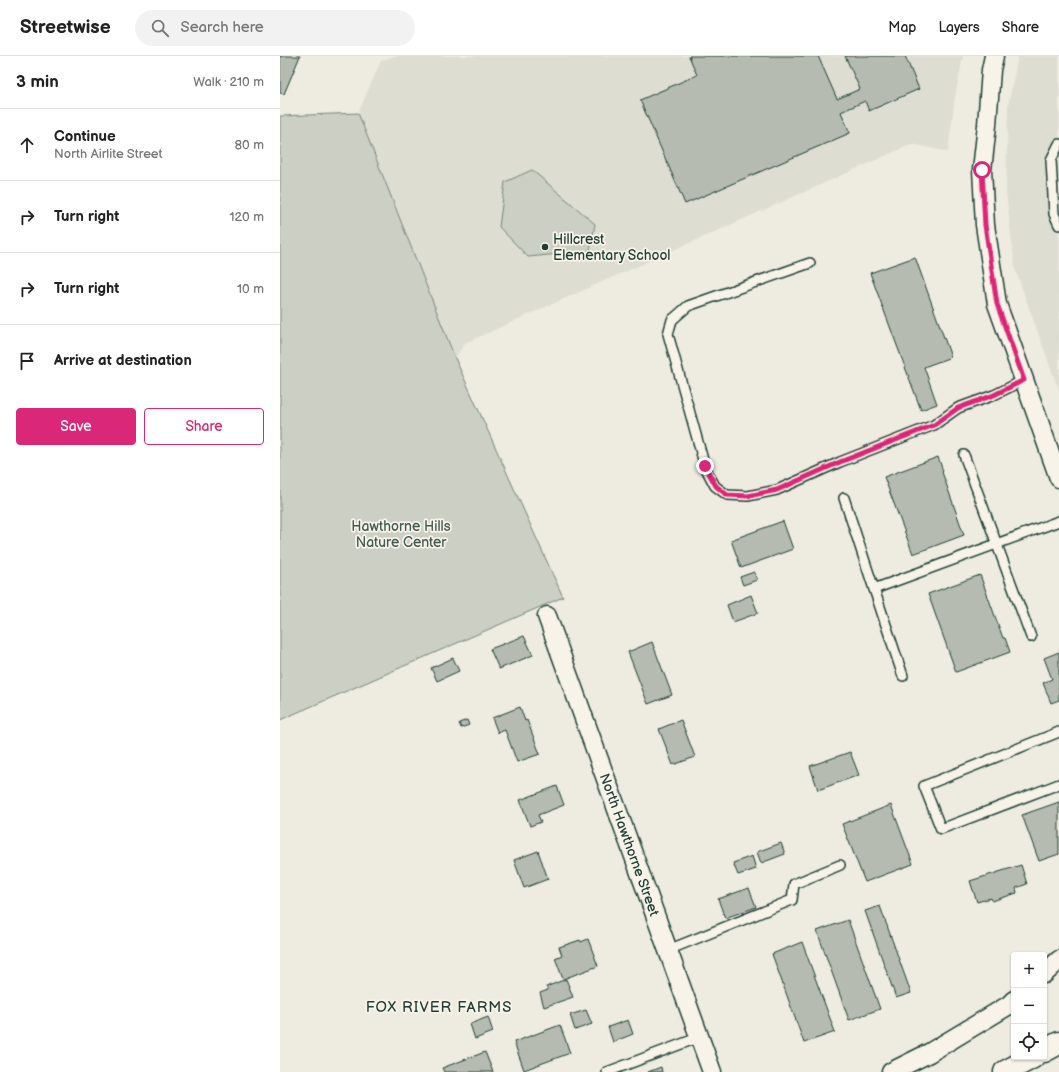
<!DOCTYPE html>
<meta charset="utf-8">
<style>
:root{--surface:#fff;--page:#f2f2f2;--text:#222;--muted:#767676;--line:#e0e0e0;--accent:#db2777}
body{margin:0;font-family:"Balsamiq Sans",sans-serif;background:var(--page);color:var(--text)}
.controls{position:absolute;right:12px;bottom:12px;display:grid;overflow:hidden;border-radius:4px;box-shadow:0 1px 3px #0004}
.controls button{width:36px;height:36px;display:grid;place-items:center;padding:0;border:0;border-bottom:1px solid var(--line);background:var(--surface);color:var(--text);font:20px sans-serif}
.stop{position:absolute;width:12px;height:12px;margin:-9px;border:3px solid #db2777;border-radius:50%;background:#fff}
.stop.end{background:#db2777;border-color:#fff;box-shadow:0 1px 4px #0008}
.list{margin:0;padding:0;list-style:none}
h2{display:flex;justify-content:space-between;align-items:center;height:52px;margin:0;padding:0 16px;font-size:17px}
h2 small{font-size:13px;font-weight:400;color:var(--muted)}
.list li{display:grid;grid-template-columns:26px 1fr auto;gap:12px;align-items:center;box-sizing:border-box;height:72px;padding:0 16px;border-top:1px solid var(--line)}
.list b{display:block;font-size:15px;white-space:nowrap}
.list p{margin:0;font-size:13px;white-space:nowrap;color:var(--muted)}
.list em{font-size:13px;font-style:normal;color:var(--muted)}
.actions{display:flex;gap:8px;padding:12px 16px}
.actions a{flex:1;padding:9px 0;border:1px solid var(--accent);border-radius:4px;text-align:center;font-size:14px;color:var(--accent)}
.actions .main{background:var(--accent);color:#fff}
.icon{flex:none;width:22px;height:22px;fill:none;stroke:currentColor;stroke-width:2;stroke-linecap:round;stroke-linejoin:round}
.map{position:relative;flex:none;width:779px;height:1016px;overflow:hidden}
header{display:flex;align-items:center;gap:24px;box-sizing:border-box;height:56px;padding:0 20px;background:var(--surface);border-bottom:1px solid var(--line)}
header strong{font-size:19px}
nav{display:flex;gap:22px;margin-inline-start:auto;font-size:14px}
.search{width:280px;height:36px;background:var(--page);display:flex;align-items:center;gap:10px;box-sizing:border-box;padding:0 14px;border-radius:22px;color:var(--muted);font-size:15px}
main{display:flex}
aside{flex:1;background:var(--surface)}
.map>svg:first-child{display:block}
</style>
<header>
<strong>Streetwise</strong>
<div class="search"><svg class="icon" aria-label="search" viewBox="0 0 24 24"><circle cx="10" cy="10" r="6"/><path d="M15 15l6 6"/></svg>Search here</div>
<nav><a>Map</a><a>Layers</a><a>Share</a></nav>
</header>
<main>
<aside>
<h2>3 min<small>Walk · 210 m</small></h2>
<ul class="list">
<li><svg class="icon" aria-label="ahead" viewBox="0 0 24 24"><path d="M12 20V5M6 11l6-6 6 6"/></svg><div><b>Continue</b><p>North Airlite Street</p></div><em>80 m</em></li>
<li><svg class="icon" aria-label="right" viewBox="0 0 24 24"><path d="M7 20v-9h11M14 6l5 5-5 5"/></svg><div><b>Turn right</b></div><em>120 m</em></li>
<li><svg class="icon" aria-label="right" viewBox="0 0 24 24"><path d="M7 20v-9h11M14 6l5 5-5 5"/></svg><div><b>Turn right</b></div><em>10 m</em></li>
<li><svg class="icon" aria-label="arrive" viewBox="0 0 24 24"><path d="M6 21V4h12l-3 4 3 4H6"/></svg><div><b>Arrive at destination</b></div></li>
</ul>
<div class="actions"><a class="main">Save</a><a>Share</a></div>
</aside>
<div class="map">
<svg width="779" height="1016" viewBox="0 0 779 1016">
<rect width="100%" height="100%" fill="#eeece1"/>
<filter id="ink" filterUnits="userSpaceOnUse"><feTurbulence type="fractalNoise" baseFrequency=".025" numOctaves="2"/><feDisplacementMap in="SourceGraphic" scale="8" xChannelSelector="R" yChannelSelector="G"/><feConvolveMatrix kernelMatrix="1 2 1 2 8 2 1 2 1" color-interpolation-filters="sRGB"/></filter>
<g filter="url(#ink)">
<g fill="#ddddd2">
<path d="M114,0h569l-8,41 -7,55 -36,-8 -447,199 -10,15 -97,-245 23,-52z"/>
<path d="M738,0h41v335l-44,-122 -9,-77 2,-86z"/>
</g>
<g fill="#cccfc4" stroke="#76867c">
<path d="M78,57l97,245 108,239 -283,123v-604z"/>
<path d="M252,114l63,54 -5,27 -62,6 -29,-30 6,-45z"/>
</g>
<g fill="#b5bbb0" stroke="#1f3d34">
<path d="M0,0h20l-16,38 -4,-1z"/>
<path d="M409,0h129l19,43 23,-10 -15,-33h60l14,33 -50,22 -4,-10 -24,11 9,21 -165,71 -45,-104 57,-25z"/>
<path d="M635,201l36,100 -27,10 13,37 -16,6 -51,-137z"/>
<path d="M658,401l5,14 -1,1 22,63 -51,19 -29,-77z"/>
<path d="M503,465l10,28 -52,19 -10,-28z"/>
<path d="M474,516l3,8 -14,5 -3,-8z"/>
<path d="M700,519l23,63h2l5,14 -54,20 -28,-78z"/>
<path d="M471,539l7,18 -25,9 -6,-17z"/>
<path d="M244,580l9,19 -34,14 -9,-20z"/>
<path d="M372,586l20,53 -24,9 -20,-52z"/>
<path d="M779,596v48l-8,3 -8,-20 9,-4 -8,-21z"/>
<path d="M173,602l6,13 -22,10 -6,-13z"/>
<path d="M240,651l5,14 2,-1 13,34 -23,8 -12,-32 -7,3 -6,-15z"/>
<path d="M187,664l2,5 -8,3 -2,-5z"/>
<path d="M401,664l14,37 -22,8 -14,-36z"/>
<path d="M570,696l9,23 -41,15 -8,-24z"/>
<path d="M277,730l7,19 -26,10 3,7 -11,4 -10,-26z"/>
<path d="M779,746v52l-20,7 -17,-46z"/>
<path d="M611,749l22,59 -48,18 -23,-58z"/>
<path d="M501,787l4,11 -24,9 -4,-11z"/>
<path d="M258,795l10,28 -24,9 -10,-28z"/>
<path d="M472,800l4,13 -18,6 -5,-12z"/>
<path d="M741,809l6,19 -11,4 1,5 -25,8 -1,-3 -14,4 -7,-21z"/>
<path d="M469,832l7,19 -31,11 -7,-19z"/>
<path d="M600,850l31,87 -15,5 -31,-87z"/>
<path d="M568,864l32,89 -31,11 -32,-89z"/>
<path d="M308,883l10,27 -35,13 -8,-21 7,-3 -3,-8 21,-7 1,2z"/>
<path d="M522,886l33,90 -31,11 -32,-89z"/>
<path d="M286,923l7,18 -29,10 -4,-14 8,-3 -2,-3z"/>
<path d="M306,954l6,14 -17,6 -5,-15z"/>
<path d="M208,961l5,15 -18,7 -5,-15z"/>
<path d="M348,964l5,14 -20,8 -5,-15z"/>
<path d="M280,969l10,28 -46,17 -10,-28z"/>
<path d="M205,996l8,20h-49l-2,-4z"/>
<path d="M381,1011l1,5h-14z"/>
</g>
<g fill="none" stroke-linecap="round" stroke-linejoin="round">
<g stroke="#1f3d34" stroke-width="12">
<g id="service">
<path d="M779,88l-8,16 3,54 5,11"/>
<path d="M530,207l-122,43 -16,14 -4,14 37,133 10,19 12,9 21,1 29,-6 63,-28 94,-37 24,-17 36,-13 30,-15"/>
<path d="M684,399l67,182"/>
<path d="M564,442l30,91 185,-68"/>
<path d="M594,533l29,87"/>
<path d="M779,676l-135,54 17,43 118,-45"/>
<path d="M388,894l124,-50 2,-16 46,-19"/>
<path d="M327,1016l93,-35"/>
</g>
</g>
<g stroke="#1f3d34" stroke-width="21">
<g id="minor">
<path d="M714,0l-3,14 -4,55 -5,45 3,55 12,79 62,174"/>
<path id="s1" d="M267,560l165,456"/>
<path d="M764,918l15,-14"/>
<path d="M611,1016l38,-19 80,-48 5,-5"/>
</g>
</g>
<g stroke="#1f3d34" stroke-width="25">
<g id="secondary">
<path d="M764,995l15,-8"/>
<path d="M725,1016l28,-15"/>
</g>
</g>
<use href="#service" stroke="#f7f3e8" stroke-width="9"/>
<use href="#minor" stroke="#f7f3e8" stroke-width="18"/>
<use href="#secondary" stroke="#f7f3e8" stroke-width="22"/>
</g>
</g>
<g fill="none" stroke-linecap="round" stroke-linejoin="round" filter="url(#ink)">
<path stroke="#db2777" stroke-width="5" d="M425,410l11,20 11,9 21,1 29,-6 63,-28 94,-37 24,-17 36,-13 30,-15 -27,-76 -12,-79 -3,-55"/>
</g>
<circle fill="#1f3d34" stroke="#f7f3e8" stroke-width="1.5" cx="265" cy="191" r="4"/>
<g text-anchor="middle" dominant-baseline="central" stroke-width="3.5" stroke-linejoin="round" paint-order="stroke">
<g font-size="14" fill="#1f3d34" stroke="#f7f3e8" text-anchor="start">
<text x="273" y="183">Hillcrest<tspan x="273" dy="16">Elementary School</tspan></text>
</g>
<g font-size="14" fill="#425a51" stroke="#f7f3e8">
<text x="121" y="470">Hawthorne Hills<tspan x="121" dy="16">Nature Center</tspan></text>
</g>
<g font-size="14" fill="#1f3d34" stroke="#f7f3e8">
<text stroke="none"><textPath href="#s1" startOffset="243">North Hawthorne Street</textPath></text>
</g>
<g font-size="15" letter-spacing="1" fill="#1f3d34" stroke="#f7f3e8">
<text x="159" y="951">FOX RIVER FARMS</text>
</g>
</g>
</svg>
<div class="controls">
<button>+</button>
<button>−</button>
<button><svg class="icon" aria-label="locate" viewBox="0 0 24 24"><circle cx="12" cy="12" r="6"/><path d="M12 2v4M12 18v4M2 12h4M18 12h4"/></svg></button>
</div>
<div class="stop" style="left:702px;top:114px"></div>
<div class="stop end" style="left:425px;top:410px"></div>
</div>
</main>
